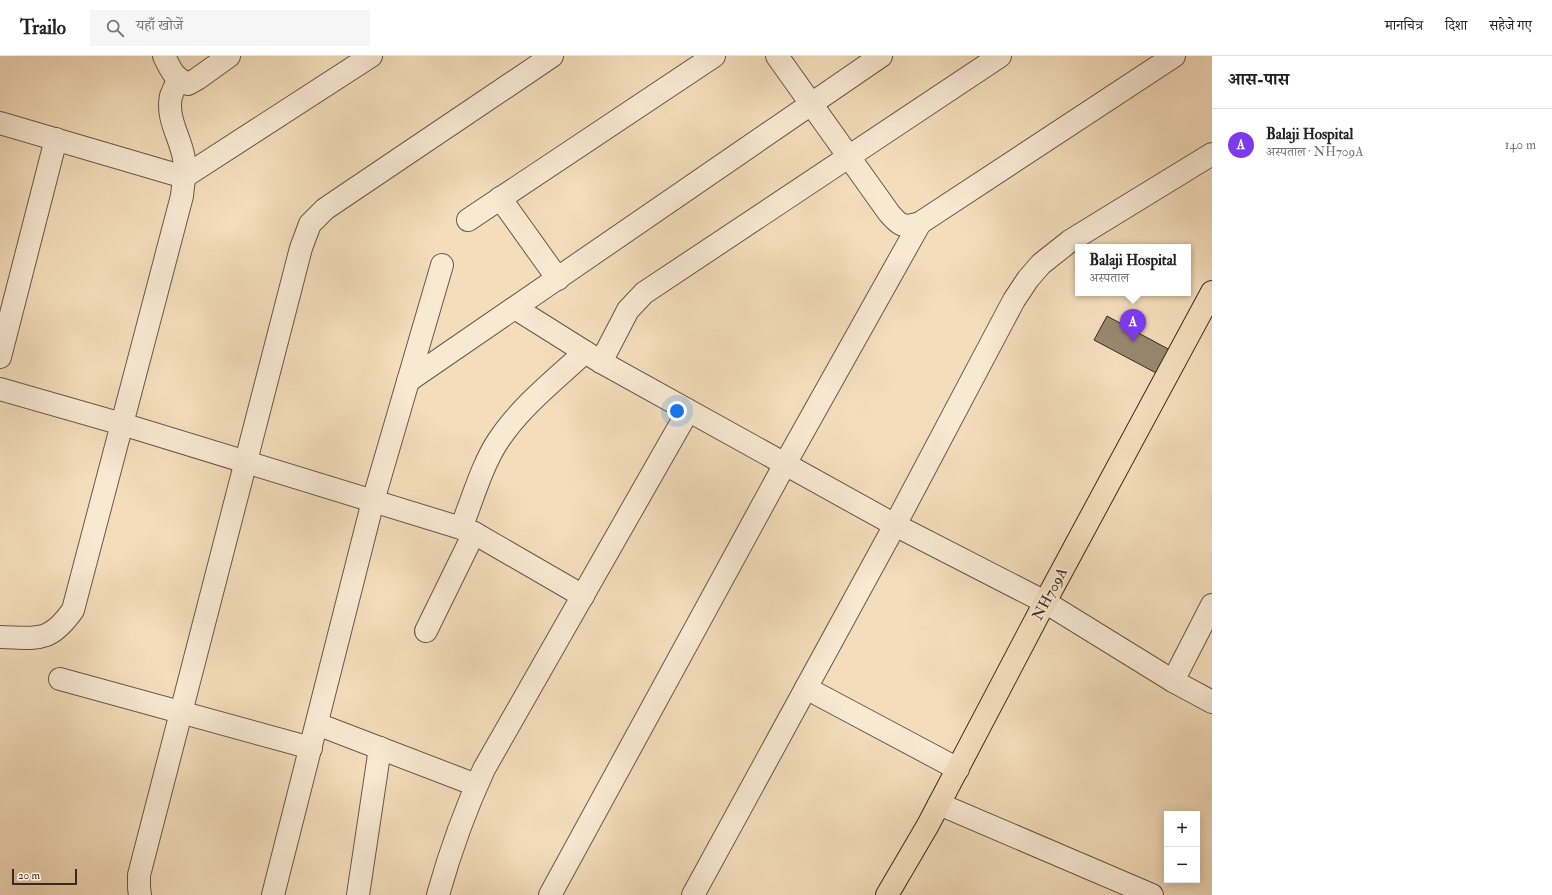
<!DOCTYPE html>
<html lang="hi">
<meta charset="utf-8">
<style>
:root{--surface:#fff;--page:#f6f6f6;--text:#222;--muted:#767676;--line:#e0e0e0;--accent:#7c3aed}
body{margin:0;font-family:"IM FELL Double Pica","Noto Serif Devanagari",serif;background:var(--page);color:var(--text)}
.controls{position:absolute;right:12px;bottom:12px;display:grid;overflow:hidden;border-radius:0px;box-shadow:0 2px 10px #0003}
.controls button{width:36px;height:36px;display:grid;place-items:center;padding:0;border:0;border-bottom:1px solid var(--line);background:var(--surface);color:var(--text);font:20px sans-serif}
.scale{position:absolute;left:12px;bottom:10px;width:65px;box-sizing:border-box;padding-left:4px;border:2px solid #392a1f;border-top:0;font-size:11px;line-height:14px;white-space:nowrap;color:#392a1f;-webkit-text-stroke:3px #f8e9d3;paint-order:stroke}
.you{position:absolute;left:677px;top:355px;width:14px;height:14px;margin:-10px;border:3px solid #fff;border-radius:50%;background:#1a73e8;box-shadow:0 0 0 6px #1a73e833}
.badge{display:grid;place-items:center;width:26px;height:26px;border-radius:50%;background:var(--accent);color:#fff;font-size:13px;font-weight:700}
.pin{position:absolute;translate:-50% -33px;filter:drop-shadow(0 1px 2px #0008)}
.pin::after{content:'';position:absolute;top:21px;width:14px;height:12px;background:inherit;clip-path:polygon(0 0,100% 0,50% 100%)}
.popup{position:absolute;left:1075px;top:188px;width:116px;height:52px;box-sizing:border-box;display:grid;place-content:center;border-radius:0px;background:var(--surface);filter:drop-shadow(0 1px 3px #0005);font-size:13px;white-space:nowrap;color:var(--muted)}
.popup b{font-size:15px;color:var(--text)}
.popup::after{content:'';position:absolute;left:50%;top:100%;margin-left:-8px;border:8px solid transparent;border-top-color:var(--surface)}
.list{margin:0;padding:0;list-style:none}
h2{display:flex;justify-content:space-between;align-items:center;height:52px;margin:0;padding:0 16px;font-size:17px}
h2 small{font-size:13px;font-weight:400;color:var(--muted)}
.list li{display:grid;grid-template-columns:26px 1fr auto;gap:12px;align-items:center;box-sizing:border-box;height:72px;padding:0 16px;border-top:1px solid var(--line)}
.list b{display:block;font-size:15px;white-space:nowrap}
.list p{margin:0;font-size:13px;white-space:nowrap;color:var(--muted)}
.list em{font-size:13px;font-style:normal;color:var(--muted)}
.icon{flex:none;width:22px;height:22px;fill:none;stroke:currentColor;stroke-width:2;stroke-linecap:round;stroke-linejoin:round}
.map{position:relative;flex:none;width:1212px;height:839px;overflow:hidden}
header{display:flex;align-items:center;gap:24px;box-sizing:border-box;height:56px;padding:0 20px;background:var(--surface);border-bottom:1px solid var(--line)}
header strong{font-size:19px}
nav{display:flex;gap:22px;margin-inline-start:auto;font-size:14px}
.search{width:280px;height:36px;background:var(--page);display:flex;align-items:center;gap:10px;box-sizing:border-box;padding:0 14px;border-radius:0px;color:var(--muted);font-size:15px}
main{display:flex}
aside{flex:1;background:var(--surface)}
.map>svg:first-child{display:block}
</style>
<header>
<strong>Trailo</strong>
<div class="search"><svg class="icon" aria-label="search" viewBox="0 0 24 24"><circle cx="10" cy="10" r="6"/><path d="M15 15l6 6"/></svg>यहाँ खोजें</div>
<nav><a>मानचित्र</a><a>दिशा</a><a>सहेजे गए</a></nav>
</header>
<main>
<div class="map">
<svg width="1212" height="839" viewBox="0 0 1212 839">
<rect width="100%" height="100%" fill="#f4ddbb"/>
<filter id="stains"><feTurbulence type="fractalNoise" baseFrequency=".005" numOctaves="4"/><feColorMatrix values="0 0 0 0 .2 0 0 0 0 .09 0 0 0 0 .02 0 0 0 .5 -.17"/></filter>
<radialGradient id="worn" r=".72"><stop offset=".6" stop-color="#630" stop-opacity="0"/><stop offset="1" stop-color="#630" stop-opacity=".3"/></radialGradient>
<path fill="#9a8770" stroke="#392a1f" d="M1107,260l63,34 -12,24 -64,-34z"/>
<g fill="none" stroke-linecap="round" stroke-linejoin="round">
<g stroke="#685746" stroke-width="24">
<g id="street">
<path d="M164,0c7,14 9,21 24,28l9,-5 32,-23"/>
<path d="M777,0l112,157c11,13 14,15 31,10l254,-167"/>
<path d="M0,67l184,54 187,-121"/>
<path d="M500,142l58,81"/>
<path d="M468,164l246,-164"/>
<path d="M515,252l86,54 294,163 150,77 128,79 39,21"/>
<path d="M0,301l56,-218"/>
<path d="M601,306l27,-52 16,-17 356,-237"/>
<path d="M408,325l473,-325"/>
<path d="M0,333l122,35 339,104 13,5 109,63"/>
<path d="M461,472c11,-27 21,-63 37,-87 22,-34 57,-61 87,-89"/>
<path d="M426,575l48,-98"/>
<path d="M0,581c37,1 49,7 73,-27l109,-414c1,-12 4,-25 2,-37 -3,-21 -18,-40 -13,-63 2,-5 5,-11 7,-17"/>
<path d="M60,623l251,69"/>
<path d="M1173,625l39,-76"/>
<path d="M806,632l152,81"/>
<path d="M317,668l159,61"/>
<path d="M939,748l213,91"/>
<path d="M140,839l-1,-7v-13l162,-627 9,-24 15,-15 227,-153"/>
<path d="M273,839l100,-394 69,-236"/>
<path d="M358,839l22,-147"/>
<path d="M438,839c12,-43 27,-85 46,-126l204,-358"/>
<path d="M550,839l235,-431 135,-241"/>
<path d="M693,839l202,-370 119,-225 14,-21 13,-15 29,-23 142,-87"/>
</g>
</g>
<g stroke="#392a1f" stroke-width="24">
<path id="highway" d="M887,839l41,-70 117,-223 167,-310"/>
</g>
<use href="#street" stroke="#f8e9d3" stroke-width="22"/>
<use href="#highway" stroke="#f4ddbb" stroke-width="22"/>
</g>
<g text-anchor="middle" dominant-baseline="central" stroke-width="4" stroke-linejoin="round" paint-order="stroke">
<g font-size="15" fill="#392a1f" stroke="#f8e9d3">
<text transform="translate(1050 538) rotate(-62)">NH709A</text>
</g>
</g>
<rect width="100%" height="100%" filter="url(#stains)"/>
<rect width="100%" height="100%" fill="url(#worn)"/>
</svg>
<div class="controls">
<button>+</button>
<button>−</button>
</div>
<div class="scale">20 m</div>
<div class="you"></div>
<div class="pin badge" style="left:1133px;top:286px">A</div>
<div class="popup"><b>Balaji Hospital</b>अस्पताल</div>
</div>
<aside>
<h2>आस-पास<small></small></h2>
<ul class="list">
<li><span class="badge">A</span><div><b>Balaji Hospital</b><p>अस्पताल · NH709A</p></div><em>140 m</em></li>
</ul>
</aside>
</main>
